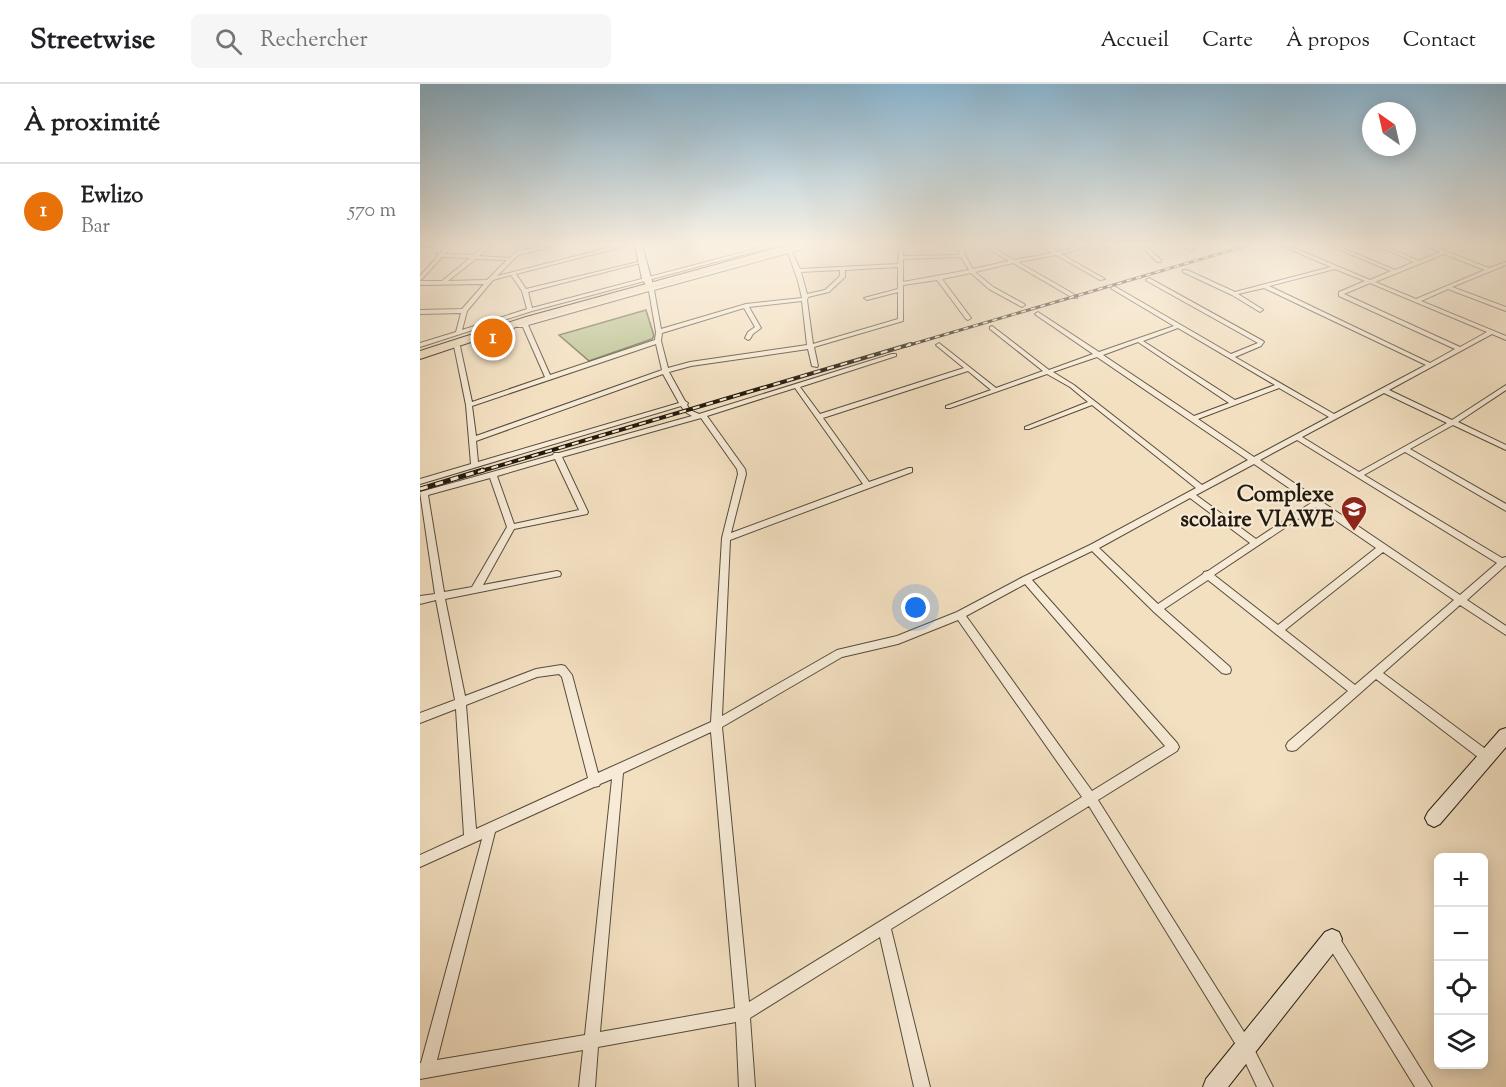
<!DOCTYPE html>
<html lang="fr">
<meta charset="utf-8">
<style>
:root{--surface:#fff;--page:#f6f6f6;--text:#202124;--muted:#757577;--line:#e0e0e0;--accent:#d93025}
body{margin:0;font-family:"Sorts Mill Goudy",serif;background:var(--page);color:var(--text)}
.controls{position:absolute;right:18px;bottom:18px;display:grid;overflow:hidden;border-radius:9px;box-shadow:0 3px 15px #0003}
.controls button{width:54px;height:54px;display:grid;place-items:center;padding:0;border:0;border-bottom:2px solid var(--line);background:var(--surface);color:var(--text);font:30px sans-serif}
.compass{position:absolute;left:942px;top:18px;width:54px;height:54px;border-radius:50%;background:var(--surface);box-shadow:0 3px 15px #0003;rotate:326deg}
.you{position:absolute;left:496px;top:524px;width:21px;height:21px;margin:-15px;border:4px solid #fff;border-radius:50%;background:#1a73e8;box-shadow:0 0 0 9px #1a73e833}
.badge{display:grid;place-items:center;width:39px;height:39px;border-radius:50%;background:var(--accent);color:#fff;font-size:20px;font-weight:700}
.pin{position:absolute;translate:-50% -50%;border:3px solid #fff;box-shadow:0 2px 6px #0006}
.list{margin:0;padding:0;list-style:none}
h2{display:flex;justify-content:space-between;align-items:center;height:78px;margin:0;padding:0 24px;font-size:26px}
h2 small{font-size:20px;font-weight:400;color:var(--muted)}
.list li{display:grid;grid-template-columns:39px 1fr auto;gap:18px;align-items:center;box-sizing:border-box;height:96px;padding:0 24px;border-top:2px solid var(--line)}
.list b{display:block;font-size:22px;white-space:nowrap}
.list p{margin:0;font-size:20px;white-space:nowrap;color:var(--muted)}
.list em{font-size:20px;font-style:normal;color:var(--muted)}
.icon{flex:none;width:33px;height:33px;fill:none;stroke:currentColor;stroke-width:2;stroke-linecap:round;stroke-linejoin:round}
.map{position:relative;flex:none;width:1086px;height:1003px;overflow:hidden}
header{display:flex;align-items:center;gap:36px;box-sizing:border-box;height:84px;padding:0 30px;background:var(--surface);border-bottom:2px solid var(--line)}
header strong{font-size:28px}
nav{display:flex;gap:33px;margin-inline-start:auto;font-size:21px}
.search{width:420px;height:54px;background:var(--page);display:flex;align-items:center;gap:15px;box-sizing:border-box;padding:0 21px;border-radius:9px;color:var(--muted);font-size:22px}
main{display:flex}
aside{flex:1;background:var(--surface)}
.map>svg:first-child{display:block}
</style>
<header>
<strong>Streetwise</strong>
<div class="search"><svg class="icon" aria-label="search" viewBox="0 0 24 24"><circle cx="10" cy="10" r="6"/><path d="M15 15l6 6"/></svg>Rechercher</div>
<nav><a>Accueil</a><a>Carte</a><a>À propos</a><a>Contact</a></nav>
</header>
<main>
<aside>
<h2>À proximité<small></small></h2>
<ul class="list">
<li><span class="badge" style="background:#e8710a">1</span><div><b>Ewlizo</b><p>Bar</p></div><em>570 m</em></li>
</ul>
</aside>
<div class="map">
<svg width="1086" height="1003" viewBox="0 0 1086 1003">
<rect width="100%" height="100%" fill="#f3e0c1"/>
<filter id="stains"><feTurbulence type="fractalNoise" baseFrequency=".00333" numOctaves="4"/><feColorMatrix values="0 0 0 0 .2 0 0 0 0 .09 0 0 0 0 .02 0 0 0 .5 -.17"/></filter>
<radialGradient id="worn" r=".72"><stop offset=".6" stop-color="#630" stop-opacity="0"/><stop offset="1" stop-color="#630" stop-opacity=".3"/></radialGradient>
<path fill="#bac293" stroke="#6e6e51" stroke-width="1.5" d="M226,226l8,26 -2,3 -63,22 -30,-26z"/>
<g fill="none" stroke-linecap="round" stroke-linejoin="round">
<g stroke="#564c3c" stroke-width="2">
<g id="street">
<path d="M16,161l-2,1 -14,2v-2z"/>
<path d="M27,161h5l-7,9 28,1 13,-10h5l-12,11 31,2 13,-13h5l-6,6 26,-6h10l-40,10 -21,21 123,-31h10l-114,29 10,15 116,-28 2,1 -116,30 4,16 238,-63h9l-247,66 -112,36v-4l36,-11 5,-19 -41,1v-4l42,-1 22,-25 -64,1v-4h22l28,-23 -28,-1 -22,24v-5l18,-20 -1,-2h3zM56,175l31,1 -20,20 -39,1zM91,191l11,16 5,18 -65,21 5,-19 26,-31z"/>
<path d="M384,161h9l-21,7 8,17 98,-5 2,-19h4l-1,11 57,-1 -3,-10h5l4,12 7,12 36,-8 -27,-16h6l26,15 38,-7 -12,-8h6l12,7 25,-7h9l-31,9 44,25 -5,1 -44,-25 -38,7 59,34v2h-4l-60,-35 -38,9 18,15 31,17 1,1 -3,2 -33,-18 -18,-16 -29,6 29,39 -3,2 -2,-1 -29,-39 -34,5v36l-89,26 4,19 -1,1 -5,-1 -4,-17 -117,17 -22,6 16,29 3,2 -1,2 3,5 9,4 193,-60h4v2l-96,31 20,27 144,-46 -27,-22 -1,-1 3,-2 57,45 47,-17 -53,-42v-2l2,-1 57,44 44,-16 -57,-39 -1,-1 3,-2 61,40 75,-26 -62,-37 -1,-1 3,-2 117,68 27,-11 -111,-62 -1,-1 3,-2 114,63 1,1 -3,4 -26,11 99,57 92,-49 -162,-77 -26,6 24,15 1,1 -3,2 -28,-17 -49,-23v-2h4l48,22 96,-25 -51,-22h7l83,35 21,-9 -63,-26h7l60,25 19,-8 -38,-17h7l36,16 21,-9 -16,-7 12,2 17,-2 -13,4 49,19 17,-6v3l-54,22 54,20v4l-58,-22 -27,12 85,35v4l-14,-6 -103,56 63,30 54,-35v5l-48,32 48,23v5l-53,-25 -43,24 96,55v7l-101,-59 -41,23 138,83 4,-1v8l-39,35 39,26v9l-46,-30 -77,68 108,80 2,4 -2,4 -4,1 -4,-1 -107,-82 -80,71 -4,1 -4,-1 -2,-4 2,-4 60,-51 -140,-111 -44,29 66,58 1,3 -1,3 -4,1 -4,-1 -68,-61 -62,-61 -60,29 145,163 2,4 -2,4 -79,49 153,243 22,44h-16l-16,-34 -152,-247 -198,123 39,158h-16l-34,-150 -130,81 5,69h-16l-3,-65 -138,25 -3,40h-16l4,-37 -163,29v-16h1l61,-224 -62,28v-12l44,-20 -8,-126 -36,14v-10l35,-13 -19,-100 -16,4v-8l15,-2 -15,-102 133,-37 1,-2h5l133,-37 -7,-4 -4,-6 -261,78v-5l51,-15 -5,-59 -12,-59 3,-2 3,2 12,56 73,-25 -22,-50h-6v-2l132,-37v-3h4l1,2zM368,169l10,28 4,17 -56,6 -85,25 -7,-39zM1024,170l41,16 -69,29 -41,-17zM541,173l8,13 -66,12v-23zM478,183v22l-34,9 3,2 31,-8v27l-85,25 -6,-44 1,-3 21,-5 16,-15v-7zM915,185l30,12 -26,11v4l116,53 -25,14 -161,-77zM420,186v6l-15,14 -18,4 -6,-22zM950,199l117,49 -27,15 -116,-53zM229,207l7,41 -1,8 -105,35 -22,-50zM382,217l5,44 -117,17 -22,6 -7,-27 1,-8 82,-25 11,19 -7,5 -3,6 3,2 2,-1 3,-5 8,-6 -12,-21zM758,244l97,57 -40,15 -92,-59zM718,258l91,61 -35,13 -91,-61zM236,260l6,26 -186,66 -4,-30zM677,273l151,103 -46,25 -128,-100 -21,-13zM548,287l23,19 -45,16v2h4l97,-34 23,13 18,15 -63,25v2h4l63,-24 104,83 -106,57 -67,32 -66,35 -60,24 -60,14 -115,66 8,-176 182,-68v-4h-3l-40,14 -46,-64zM243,290l16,29 -201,59 -2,-21zM375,304l68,96 -132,49 15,-59 -1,-5 -38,-53zM859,304l50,29 -75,40 -56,-38zM964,309l63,30 -88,49 -57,-35zM281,334l36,51 1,5 -16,64 -11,184 -113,51 -26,-98 -7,-9 -4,-1 -25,4 -71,27 -20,-97 115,-23 1,-2 -1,-2 -3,-1 -74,14 31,-56 73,-15 1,-2 -26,-55zM877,356l200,123 -37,32 -200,-135zM135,375l24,51 -65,14 -17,-48zM834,380l57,39 -55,36 -60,-44zM70,394l17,49 -35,60 -28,5 -16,-97zM770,414l60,45 -42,28 -4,1 -1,2 -45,30 -59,-56zM896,423l60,41 -98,77 -64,-50zM963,468l71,48 -99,85 -70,-55zM605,500l140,162 -73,45 -126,-175zM538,536l124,177 -333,205 -27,-275 120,-70 56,-13zM139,590l3,3 26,101 -112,51 -10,-124 71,-28zM291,648l24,276 -135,24 23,-259zM192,695l-27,256 -148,25 58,-228 99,-45 5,-1 1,-2z"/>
<path d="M720,161h5l16,15v2h-4z"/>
<path d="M761,161h7l7,5 -4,1z"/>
<path d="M912,848l5,2 95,153h-17l-88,-143 -2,-5 2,-5z"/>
</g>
</g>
<g stroke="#221a0f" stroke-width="2">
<g id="secondary">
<path d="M215,161h7l12,43h-6l-6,-9z"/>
<path d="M1086,644v19l-66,77 -6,3 -6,-3 -3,-6 3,-6 72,-82z"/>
<path d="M912,845l7,3 3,7 -3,7 -111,141h-25l3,-8 119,-147z"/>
</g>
</g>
<g stroke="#221a0f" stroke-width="2">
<path id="highway" d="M368,161h16l-270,76 -114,38v-8l106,-34z"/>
</g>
<use href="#street" fill="#f7ebd7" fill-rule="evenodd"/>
<use href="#secondary" fill="#f7ebd7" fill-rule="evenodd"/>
<use href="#highway" fill="#f3e0c1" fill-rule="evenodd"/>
<g stroke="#221a0f" stroke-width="3">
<path id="rail-far2" d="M486,262l343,-101"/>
</g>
<g stroke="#221a0f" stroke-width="4">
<path id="rail-far1" d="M58,388l433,-128"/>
</g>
<g stroke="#221a0f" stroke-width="5">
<path id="rail" d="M0,405l63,-19"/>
</g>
<use href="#rail-far2" stroke="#f7ebd7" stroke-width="1.5" stroke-dasharray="5" stroke-linecap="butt"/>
<use href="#rail-far1" stroke="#f7ebd7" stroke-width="2" stroke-dasharray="7" stroke-linecap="butt"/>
<use href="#rail" stroke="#f7ebd7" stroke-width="3" stroke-dasharray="8" stroke-linecap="butt"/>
</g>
<linearGradient id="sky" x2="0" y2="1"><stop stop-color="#89b7d4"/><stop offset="0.53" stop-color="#faf1e3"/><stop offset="1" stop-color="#faf1e3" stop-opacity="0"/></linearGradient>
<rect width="1086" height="302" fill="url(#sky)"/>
<defs>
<g id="school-pin" transform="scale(1.35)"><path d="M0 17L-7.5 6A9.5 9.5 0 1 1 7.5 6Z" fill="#8f2418" stroke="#f7ebd7"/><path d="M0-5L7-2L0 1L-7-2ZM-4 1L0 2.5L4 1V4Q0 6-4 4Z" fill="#fff"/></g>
</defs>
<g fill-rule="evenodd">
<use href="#school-pin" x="934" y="425"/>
</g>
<g text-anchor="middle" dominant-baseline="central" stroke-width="4.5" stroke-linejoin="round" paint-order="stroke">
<g font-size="22" font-weight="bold" fill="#221a0f" stroke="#f7ebd7" text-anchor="end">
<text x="914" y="412">Complexe<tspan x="914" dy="25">scolaire VIAWE</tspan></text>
</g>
</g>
<rect width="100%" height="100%" filter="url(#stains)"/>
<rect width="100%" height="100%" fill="url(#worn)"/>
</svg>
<div class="controls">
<button>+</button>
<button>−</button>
<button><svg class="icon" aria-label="locate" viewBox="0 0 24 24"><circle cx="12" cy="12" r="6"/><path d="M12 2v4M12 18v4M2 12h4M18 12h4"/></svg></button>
<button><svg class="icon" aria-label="layers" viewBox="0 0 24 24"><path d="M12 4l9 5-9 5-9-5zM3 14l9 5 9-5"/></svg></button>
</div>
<svg class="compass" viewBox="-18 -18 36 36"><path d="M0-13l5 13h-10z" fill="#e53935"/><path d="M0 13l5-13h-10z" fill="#757577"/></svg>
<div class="you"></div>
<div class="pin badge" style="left:73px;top:254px;background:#e8710a">1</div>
</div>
</main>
